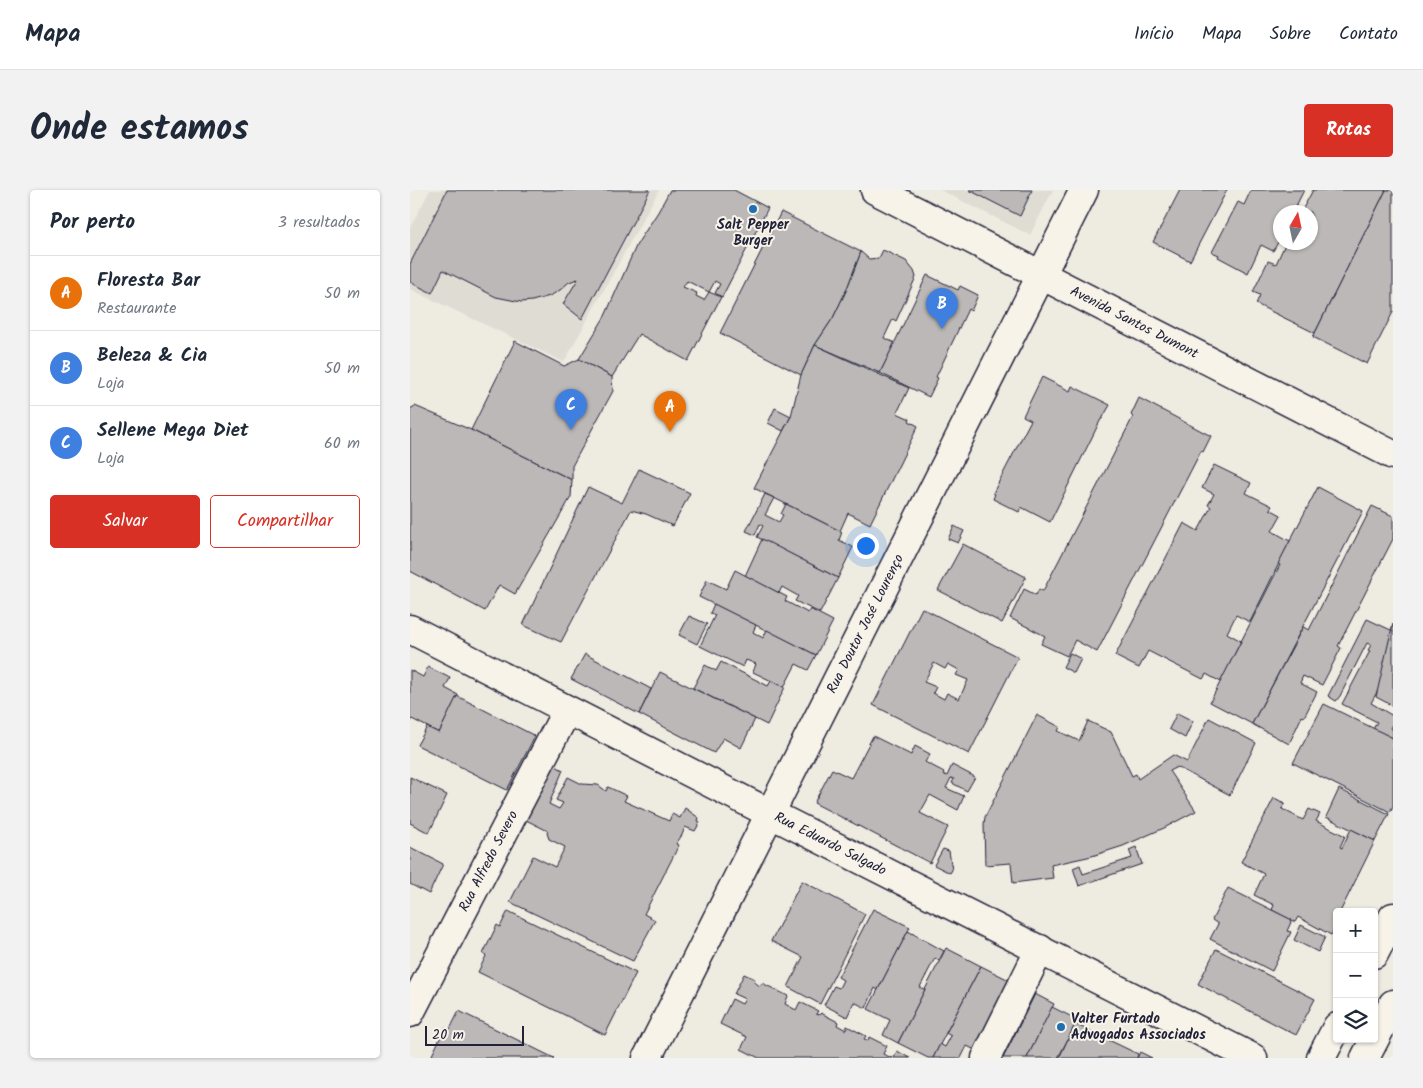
<!DOCTYPE html>
<html lang="pt">
<meta charset="utf-8">
<style>
:root{--surface:#fff;--page:#f2f2f3;--text:#1f2937;--muted:#747a83;--line:#e0e1e3;--accent:#d93025}
body{margin:0;font-family:Kalam,sans-serif;background:var(--page);color:var(--text)}
.controls{position:absolute;right:15px;bottom:15px;display:grid;overflow:hidden;border-radius:5px;box-shadow:0 1px 4px #0004}
.controls button{width:45px;height:45px;display:grid;place-items:center;padding:0;border:0;border-bottom:1px solid var(--line);background:var(--surface);color:var(--text);font:25px sans-serif}
.compass{position:absolute;left:863px;top:15px;width:45px;height:45px;border-radius:50%;background:var(--surface);box-shadow:0 1px 4px #0004;rotate:9deg}
.scale{position:absolute;left:15px;bottom:12px;width:99px;box-sizing:border-box;padding-left:5px;border:2px solid #22223b;border-top:0;font-size:14px;line-height:18px;white-space:nowrap;color:#22223b;-webkit-text-stroke:4px #f7f3e8;paint-order:stroke}
.you{position:absolute;left:455px;top:355px;width:18px;height:18px;margin:-12px;border:4px solid #fff;border-radius:50%;background:#1a73e8;box-shadow:0 0 0 8px #1a73e833}
.badge{display:grid;place-items:center;width:32px;height:32px;border-radius:50%;background:var(--accent);color:#fff;font-size:16px;font-weight:700}
.pin{position:absolute;translate:-50% -41px;filter:drop-shadow(0 1px 2px #0008)}
.pin::after{content:'';position:absolute;top:26px;width:18px;height:15px;background:inherit;clip-path:polygon(0 0,100% 0,50% 100%)}
.list{margin:0;padding:0;list-style:none}
h2{display:flex;justify-content:space-between;align-items:center;height:65px;margin:0;padding:0 20px;font-size:21px}
h2 small{font-size:16px;font-weight:400;color:var(--muted)}
.list li{display:grid;grid-template-columns:32px 1fr auto;gap:15px;align-items:center;box-sizing:border-box;height:75px;padding:0 20px;border-top:1px solid var(--line)}
.list b{display:block;font-size:19px;white-space:nowrap}
.list p{margin:0;font-size:16px;white-space:nowrap;color:var(--muted)}
.list em{font-size:16px;font-style:normal;color:var(--muted)}
.actions{display:flex;gap:10px;padding:15px 20px}
.actions a{flex:1;padding:11px 0;border:1px solid var(--accent);border-radius:5px;text-align:center;font-size:18px;color:var(--accent)}
.actions .main{background:var(--accent);color:#fff}
.icon{flex:none;width:28px;height:28px;fill:none;stroke:currentColor;stroke-width:2;stroke-linecap:round;stroke-linejoin:round}
.map{position:relative;flex:none;width:983px;height:868px;overflow:hidden;border-radius:5px}
header{display:flex;align-items:center;gap:30px;box-sizing:border-box;height:70px;padding:0 25px;background:var(--surface);border-bottom:1px solid var(--line)}
header strong{font-size:24px}
nav{display:flex;gap:28px;margin-inline-start:auto;font-size:18px}
.intro{display:flex;align-items:center;justify-content:space-between;box-sizing:border-box;height:120px;padding:0 30px}
h1{margin:0;font-size:35px}
.button{padding:12px 22px;border-radius:5px;background:var(--accent);color:#fff;font-size:18px;font-weight:700}
main{display:flex;gap:30px;padding:0 30px}
aside{flex:1;background:var(--surface);border-radius:5px;box-shadow:0 1px 4px #0004}
.map>svg:first-child{display:block}
</style>
<header>
<strong>Mapa</strong>
<nav><a>Início</a><a>Mapa</a><a>Sobre</a><a>Contato</a></nav>
</header>
<div class="intro"><h1>Onde estamos</h1><a class="button">Rotas</a></div>
<main>
<aside>
<h2>Por perto<small>3 resultados</small></h2>
<ul class="list">
<li><span class="badge" style="background:#e8710a">A</span><div><b>Floresta Bar</b><p>Restaurante</p></div><em>50 m</em></li>
<li><span class="badge" style="background:#3f7fe0">B</span><div><b>Beleza &amp; Cia</b><p>Loja</p></div><em>50 m</em></li>
<li><span class="badge" style="background:#3f7fe0">C</span><div><b>Sellene Mega Diet</b><p>Loja</p></div><em>60 m</em></li>
</ul>
<div class="actions"><a class="main">Salvar</a><a>Compartilhar</a></div>
</aside>
<div class="map">
<svg width="983" height="868" viewBox="0 0 983 868">
<rect width="100%" height="100%" fill="#eeebe1"/>
<filter id="ink" filterUnits="userSpaceOnUse"><feTurbulence type="fractalNoise" baseFrequency=".02" numOctaves="2"/><feDisplacementMap in="SourceGraphic" scale="10" xChannelSelector="R" yChannelSelector="G"/><feConvolveMatrix kernelMatrix="1 2 1 2 8 2 1 2 1" color-interpolation-filters="sRGB"/></filter>
<g filter="url(#ink)">
<g fill="#dfdcd4">
<path d="M20,0h229l-95,172 -154,-73v-61z"/>
<path d="M530,0h113l-23,45z"/>
</g>
<g fill="#bbb8b7" stroke="#22223b" fill-rule="evenodd">
<path d="M37,0h203l-68,129 -19,-15 15,-25 -9,3 -9,8 -10,6 -18,5 -11,1 -25,-5 -53,-27 -11,23 -22,-11v-18z"/>
<path d="M260,0h64l34,18 -46,89 -7,-4 5,-9 -5,-3 -6,11 12,5 -33,64 -49,-27 -27,43 -33,-18 26,-43 32,-72 21,-32zM277,91l22,11 -5,8 -8,-4 1,-3 -14,-6z"/>
<path d="M559,0h63l-12,26z"/>
<path d="M770,0h47l-37,71 -37,-19z"/>
<path d="M841,0h53l-11,22h-12v25l-8,14 -12,-6 -13,28 -30,-16 1,-2 -7,-3 26,-50 6,3z"/>
<path d="M903,0h73l-71,143 -59,-29 4,-9 -7,-3 15,-31 8,3 10,-22h25v-30h-10z"/>
<path d="M976,0h7v122l-26,52 -54,-27z"/>
<path d="M371,22l80,40 -15,39 -13,27 -18,27 -14,30 -81,-42z"/>
<path d="M473,60l23,11 8,10 2,6 -20,44 -3,-2 -9,19 11,5 -15,30 -65,-28 18,-27 13,-27 15,-39 8,7 10,-1z"/>
<path d="M517,85l31,15 2,-4 18,9 -7,16 -3,-2 -32,68 2,1 -9,19 -49,-24z"/>
<path d="M105,151l49,25 15,-7 33,18 1,14 -41,75v14l-101,-50z"/>
<path d="M405,155l94,43 -12,25 13,6 -1,2 9,5 -48,98 -22,-11 -8,18 -86,-43 37,-72 10,-41z"/>
<path d="M632,187l28,14 2,-5 38,19 -8,14h-1l-51,103 -29,-15 -2,5 -26,-13 2,-5 -2,-1 38,-73 -8,-4z"/>
<path d="M729,208l72,38 -8,16 -2,-1 -104,201 -22,-12 -8,16 -26,-12 4,-8 -35,-18 14,-29 12,6 3,-6 4,2 90,-174 -2,-2z"/>
<path d="M5,216l56,24 101,50 -1,17 -56,97 -16,-9 -14,26 -75,-40v-162z"/>
<path d="M365,218l16,8 -8,15 -15,-8z"/>
<path d="M804,275l37,18 -5,10 26,13 -2,3 11,6 -9,16 18,10 -40,81 -14,-7 -9,18 14,8 -20,41 -15,-8 -3,5 -55,-28 -9,17 -24,-12 69,-133 14,8 13,-24 -3,-2 6,-11 -12,-6z"/>
<path d="M229,279l51,24 -17,33 -27,-12 -15,-4 -70,132 -38,-17 65,-138 34,16z"/>
<path d="M908,297l45,24 -111,213 -42,-22 70,-137 -2,-1z"/>
<path d="M355,304l9,4 -9,17 14,7 4,-7 -2,-1 5,-10 56,28 -3,8 14,7 -15,31 -81,-41 6,-11 -3,-2 -5,11 -9,-4z"/>
<path d="M962,316l21,10v23l-55,107 3,2 -19,37 -19,-9 -3,7 17,9 -13,25 -2,-1 -13,28 -37,-20 51,-97 6,3z"/>
<path d="M544,336l10,5 -6,12 -10,-4z"/>
<path d="M352,349l76,39 -18,35 -25,-12 3,-5 -16,-9 -3,6 -34,-17z"/>
<path d="M553,354l63,33 -24,46 -64,-33z"/>
<path d="M325,380l52,27 -2,4 23,12 2,-4 23,12 -17,34 -117,-58 8,-17 19,9z"/>
<path d="M304,414l42,21 -3,7 10,6 4,-8 49,25 -8,15 -12,-6 -12,23 -31,-15 3,-8 -10,-4 -3,7 -43,-21 15,-31 -5,-2z"/>
<path d="M512,418l96,49 -49,97 -96,-49zM524,473l11,6 3,-5 11,6 -3,5 12,5 -9,19 -12,-6 -3,6 -11,-6 3,-6 -12,-5z"/>
<path d="M279,426l18,8 -10,20 -18,-9z"/>
<path d="M957,429l26,12 -11,52 -11,20 22,13v7l-3,5 3,2v8l-20,-9 4,-7 -35,-18 28,-53 -2,-1 3,-5 -4,-2 -27,53 -4,5 -8,-5z"/>
<path d="M983,433v83l-17,-9z"/>
<path d="M660,463l11,6 -7,14 -11,-6z"/>
<path d="M175,464l66,35 -12,25 -68,-35z"/>
<path d="M311,472l47,24 3,-5 14,6 -18,38 -74,-37 12,-23 11,6z"/>
<path d="M18,477l22,11 -5,10 13,7 -19,38 -27,-14 -2,4v-53l13,7z"/>
<path d="M250,482l95,47 -14,29 -18,-10 -9,15 -75,-39z"/>
<path d="M47,506l78,40 -28,54 -90,-45 10,-18 12,6z"/>
<path d="M914,514l69,34v68l-3,6 -97,-49z"/>
<path d="M767,523l16,8 -8,17 -16,-9z"/>
<path d="M627,525l23,12 -2,4 21,10 9,-20 23,11 21,44 4,-2 2,5 35,-24 14,7 22,-44 47,25 -26,52 -53,-28 -8,4 27,40 -32,17 -41,18 -31,10 -41,9 2,13 -40,5 -2,-20 -26,2 -1,-41 1,-7z"/>
<path d="M463,546l38,19 4,-9 15,8 -5,8 19,10 -1,2 4,2 5,-11 23,12 -8,14 -15,-8 2,-4 -3,-1 -5,10 18,8 -6,14 -28,-15 -10,18 28,14 -18,36 -116,-60 18,-34 19,9z"/>
<path d="M142,574l11,6 -14,34 10,5 4,-6 -7,-3 12,-23 14,7 16,1 8,6 2,-4 19,9 -3,5 45,20 3,-7 8,4 5,-10 14,10 -1,3 2,1 -5,9 -10,-4 -3,8 -6,9 3,1 -35,69 11,6 -22,41 -123,-59 23,-46 22,11 10,-20 -16,-8 -2,-6 1,-2 -24,-12z"/>
<path d="M0,587l37,18 -18,38 -19,-10z"/>
<path d="M929,599l50,25 -14,27 -49,-24z"/>
<path d="M864,608l11,5 -3,6 21,11 6,-11 11,5 -4,7 29,15 -5,11 2,1 9,-19 24,12 -35,71h-3v6l-3,5 3,2 -6,10 -33,-18 -3,5 -23,-12 2,-5 -20,-10 10,-21 -23,-12z"/>
<path d="M0,657l33,17 -14,30 -19,-10z"/>
<path d="M726,657l6,17 -63,22 -6,-18 7,-3 3,9 49,-16 -3,-8z"/>
<path d="M533,659l6,2 3,19 -2,3 -16,-8z"/>
<path d="M392,691l63,33 -45,90 -32,-17 15,-30 -32,-16z"/>
<path d="M818,698l64,32 -5,11 4,1 -19,39 -62,-32 8,-15 -6,-4z"/>
<path d="M463,719l37,18 -28,55 -4,8 -3,-2 -9,20 -12,-6 -7,15 -23,-12 10,-19 5,2 4,-8 -5,-3z"/>
<path d="M98,721l128,62 -31,62 -127,-63 8,-16 -3,-2 14,-29 3,2z"/>
<path d="M891,735l24,12 -7,15 -24,-12z"/>
<path d="M498,741l36,20 -5,10 -4,-3 -15,29 5,3 -27,53 -15,-8 7,-15 -22,-11z"/>
<path d="M536,758l35,18 -48,92h-5l-30,-15z"/>
<path d="M806,759l99,50 -19,36 -98,-51z"/>
<path d="M571,776l30,15 -36,69 -8,-4 -6,12h-28l7,-14 5,3 6,-11 -5,-3z"/>
<path d="M334,784l11,5 -1,3 6,4 2,-3 26,13 -3,8 11,6 4,-8 18,9 -2,3 3,1 2,-2 17,9 -1,3 9,5 1,-4 19,10 -2,3 4,2 1,-4 18,9 -4,8 9,4h-133l-18,-9 6,-12 -27,-13 12,-25 10,5 3,-5 -11,-5z"/>
<path d="M625,804l19,10 -27,54h-24z"/>
<path d="M642,817l26,13 -20,38h-31z"/>
<path d="M49,821l95,47h-118l-4,-3 13,-27 4,3z"/>
<path d="M665,834l63,30 -1,4h-78z"/>
<path d="M487,861l13,7h-16z"/>
<path d="M730,862l12,6h-15z"/>
</g>
<g fill="none" stroke-linecap="round" stroke-linejoin="round">
<g stroke="#22223b" stroke-width="31">
<g id="street">
<path id="s1" d="M0,439l361,185 482,244"/>
<path id="s2" d="M0,823l157,-303"/>
<path d="M576,868l54,-109"/>
</g>
</g>
<g stroke="#22223b" stroke-width="31">
<g id="secondary">
<path id="s3" d="M237,868l437,-868"/>
</g>
</g>
<g stroke="#22223b" stroke-width="31">
<g id="primary">
<path id="s4" d="M465,0l518,265"/>
<path d="M964,764l19,-37"/>
<path d="M911,868l16,-31"/>
<path d="M955,868l28,-54"/>
</g>
</g>
<use href="#street" stroke="#f7f3e8" stroke-width="28"/>
<use href="#secondary" stroke="#f7f3e8" stroke-width="28"/>
<use href="#primary" stroke="#f7f3e8" stroke-width="28"/>
</g>
</g>
<g fill="#1f6fb2" stroke="#f7f3e8" stroke-width="2">
<circle cx="343" cy="19" r="5"/>
<circle cx="651" cy="837" r="5"/>
</g>
<g text-anchor="middle" dominant-baseline="central" stroke-width="4" stroke-linejoin="round" paint-order="stroke">
<g font-size="14" font-weight="bold" fill="#22223b" stroke="#f7f3e8">
<text x="343" y="35">Salt Pepper<tspan x="343" dy="16">Burger</tspan></text>
<text x="661" y="829" text-anchor="start">Valter Furtado<tspan x="661" dy="16">Advogados Associados</tspan></text>
</g>
<g font-size="14" fill="#22223b" stroke="#f7f3e8">
<text stroke="none"><textPath href="#s4" startOffset="291">Avenida Santos Dumont</textPath></text>
<text stroke="none"><textPath href="#s3" startOffset="486">Rua Doutor José Lourenço</textPath></text>
<text stroke="none"><textPath href="#s1" startOffset="472">Rua Eduardo Salgado</textPath></text>
<text stroke="none"><textPath href="#s2" startOffset="171">Rua Alfredo Severo</textPath></text>
</g>
</g>
</svg>
<div class="controls">
<button>+</button>
<button>−</button>
<button><svg class="icon" aria-label="layers" viewBox="0 0 24 24"><path d="M12 4l9 5-9 5-9-5zM3 14l9 5 9-5"/></svg></button>
</div>
<svg class="compass" viewBox="-18 -18 36 36"><path d="M0-13l5 13h-10z" fill="#e53935"/><path d="M0 13l5-13h-10z" fill="#747a83"/></svg>
<div class="scale">20 m</div>
<div class="you"></div>
<div class="pin badge" style="left:260px;top:242px;background:#e8710a">A</div>
<div class="pin badge" style="left:532px;top:139px;background:#3f7fe0">B</div>
<div class="pin badge" style="left:161px;top:240px;background:#3f7fe0">C</div>
</div>
</main>
